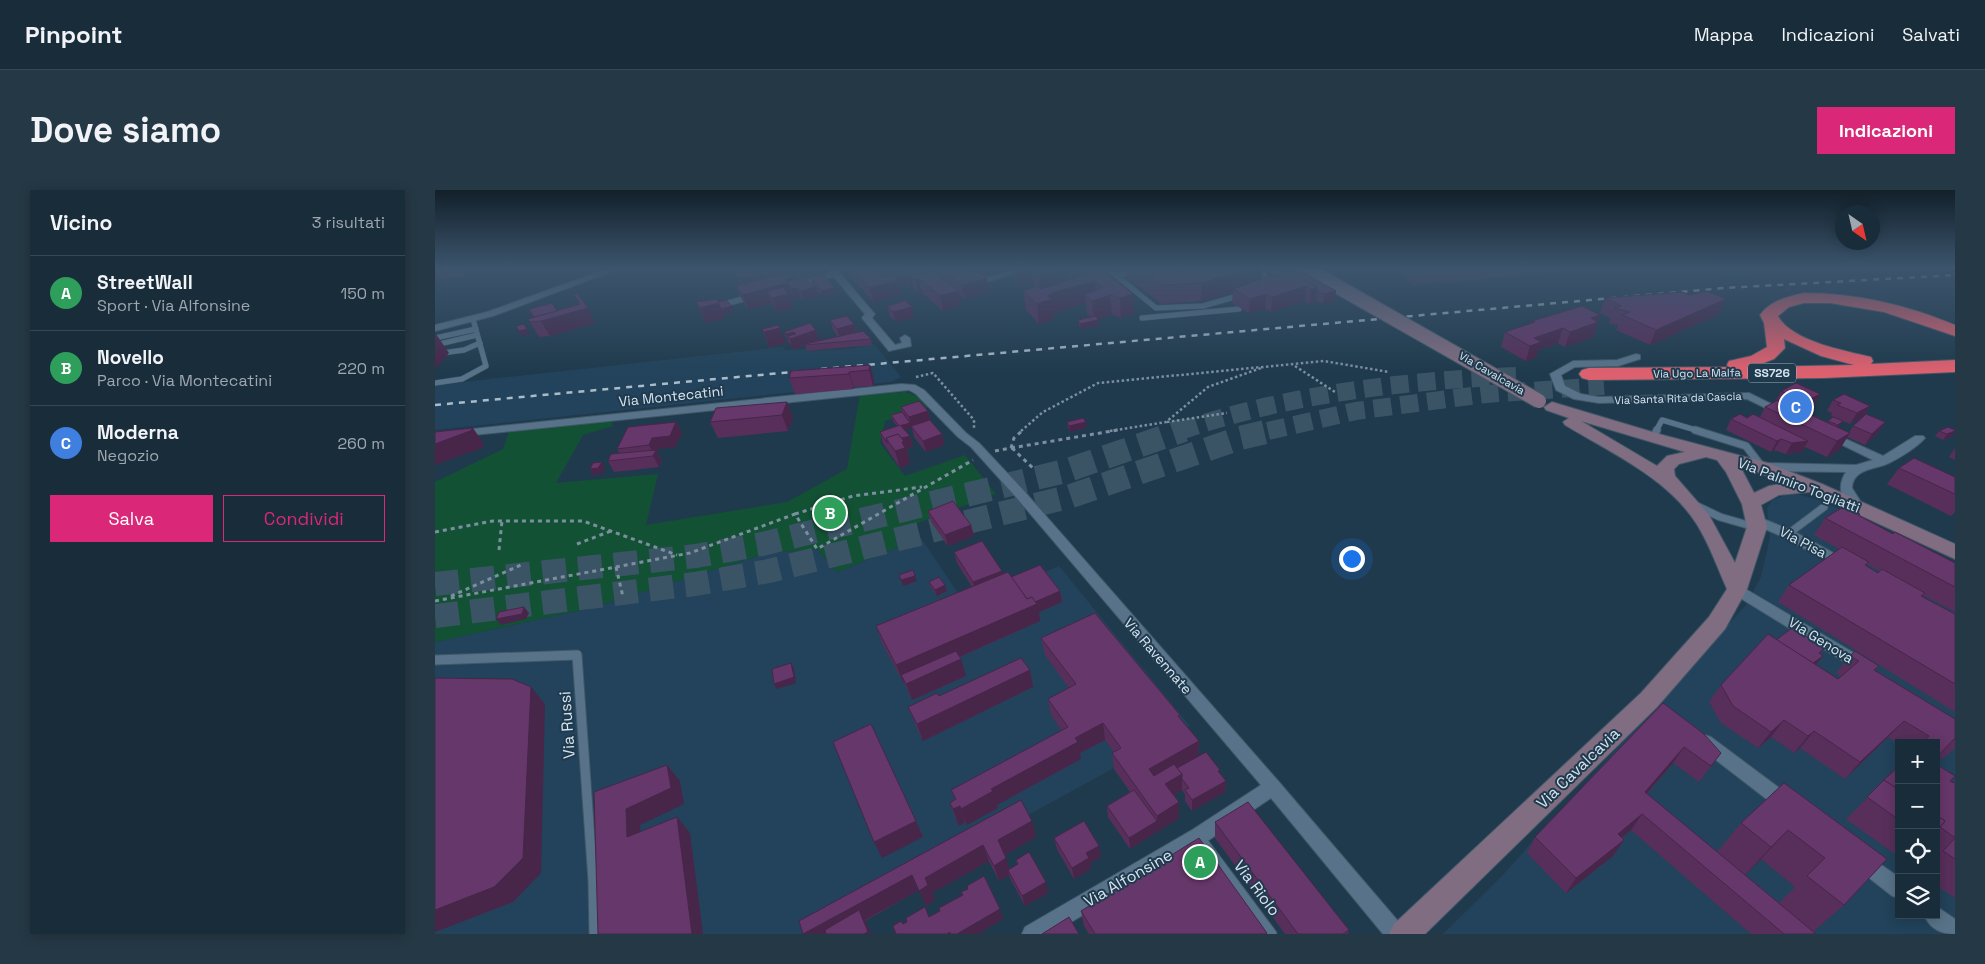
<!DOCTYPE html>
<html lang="it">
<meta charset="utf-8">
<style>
:root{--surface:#182c3a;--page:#253845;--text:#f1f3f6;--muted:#9fa7af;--line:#364854;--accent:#db2777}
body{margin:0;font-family:"Space Grotesk",sans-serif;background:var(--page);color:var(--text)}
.controls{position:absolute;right:15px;bottom:15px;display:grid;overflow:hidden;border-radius:0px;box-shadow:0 2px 12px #0003}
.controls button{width:45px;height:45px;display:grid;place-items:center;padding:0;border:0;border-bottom:1px solid var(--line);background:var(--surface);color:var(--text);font:25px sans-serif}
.compass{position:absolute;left:1400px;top:15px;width:45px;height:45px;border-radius:50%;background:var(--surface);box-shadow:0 2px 12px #0003;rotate:146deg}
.you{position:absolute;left:916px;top:368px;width:18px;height:18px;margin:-12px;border:4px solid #fff;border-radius:50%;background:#1a73e8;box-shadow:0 0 0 8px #1a73e833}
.badge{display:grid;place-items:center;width:32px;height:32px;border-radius:50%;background:var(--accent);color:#fff;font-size:16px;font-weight:700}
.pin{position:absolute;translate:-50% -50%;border:2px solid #fff;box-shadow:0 1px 5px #0006}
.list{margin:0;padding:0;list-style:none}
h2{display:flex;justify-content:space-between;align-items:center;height:65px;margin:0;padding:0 20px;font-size:21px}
h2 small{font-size:16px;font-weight:400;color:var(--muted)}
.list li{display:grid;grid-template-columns:32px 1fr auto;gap:15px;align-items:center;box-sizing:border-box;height:75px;padding:0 20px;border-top:1px solid var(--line)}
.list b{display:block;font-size:19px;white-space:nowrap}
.list p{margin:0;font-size:16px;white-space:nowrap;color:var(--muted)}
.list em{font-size:16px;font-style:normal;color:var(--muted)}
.actions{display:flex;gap:10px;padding:15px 20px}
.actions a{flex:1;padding:11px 0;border:1px solid var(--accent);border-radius:0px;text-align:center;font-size:18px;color:var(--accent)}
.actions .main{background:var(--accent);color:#fff}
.icon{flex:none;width:28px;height:28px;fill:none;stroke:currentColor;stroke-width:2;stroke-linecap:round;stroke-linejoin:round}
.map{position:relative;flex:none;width:1520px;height:744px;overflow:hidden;border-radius:0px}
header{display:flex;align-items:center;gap:30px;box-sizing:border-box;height:70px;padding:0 25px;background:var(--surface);border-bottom:1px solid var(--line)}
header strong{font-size:24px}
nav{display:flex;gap:28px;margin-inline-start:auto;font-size:18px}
.intro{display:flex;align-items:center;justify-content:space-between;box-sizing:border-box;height:120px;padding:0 30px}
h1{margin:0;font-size:35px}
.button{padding:12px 22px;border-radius:0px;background:var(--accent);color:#fff;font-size:18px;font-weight:700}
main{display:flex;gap:30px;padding:0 30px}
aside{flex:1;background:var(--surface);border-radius:0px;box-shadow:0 2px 12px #0003}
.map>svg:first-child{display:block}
</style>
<header>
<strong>Pinpoint</strong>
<nav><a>Mappa</a><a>Indicazioni</a><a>Salvati</a></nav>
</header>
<div class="intro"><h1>Dove siamo</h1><a class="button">Indicazioni</a></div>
<main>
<aside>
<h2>Vicino<small>3 risultati</small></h2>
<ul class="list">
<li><span class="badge" style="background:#2e9e5b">A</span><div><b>StreetWall</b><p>Sport · Via Alfonsine</p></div><em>150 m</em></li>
<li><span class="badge" style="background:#2e9e5b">B</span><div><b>Novello</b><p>Parco · Via Montecatini</p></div><em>220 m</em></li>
<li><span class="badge" style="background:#3f7fe0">C</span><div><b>Moderna</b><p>Negozio</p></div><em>260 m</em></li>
</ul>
<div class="actions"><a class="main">Salva</a><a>Condividi</a></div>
</aside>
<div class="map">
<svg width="1520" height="744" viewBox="0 0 1520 744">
<rect width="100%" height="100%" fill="#203a4d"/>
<g fill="#22435b" fill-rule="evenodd">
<path d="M437,154l3,1 26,32 -10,5 -456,48v-45l348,-38 2,3 25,-1 2,2 38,-2z"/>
<path d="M1351,305h15l24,7 85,43 45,42v347h-512l57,-56 246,-273 15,-28 9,-39 -3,-30 5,-8zM1464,553h37v172h-37z"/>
<path d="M486,348l45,67 93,-39 131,160 -378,208h-377v-292l156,-34 177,-55 49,-4 20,23z"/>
</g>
<g fill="#135135">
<path d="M1276,78h104l-91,8z"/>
<path d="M471,202l15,6 6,10 -42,13 -5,22 25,33 60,-21 31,39 -84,31 9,13 -84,34 -20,-23 -49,4 -177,55 -156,34v-160l68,-33 6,-18 102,-11 2,6 -30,9 -27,48 102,-9 -12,51 141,-23 60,-33 13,-74z"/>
</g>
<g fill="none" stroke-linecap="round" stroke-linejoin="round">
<g stroke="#3b5465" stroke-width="18" stroke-dasharray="18 9" stroke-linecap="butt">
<path d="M745,241c108,-37 222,-50 336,-55"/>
<path d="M833,241l88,-20 130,-17 118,-8"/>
</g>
<g stroke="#3b5465" stroke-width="24" stroke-dasharray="24 12" stroke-linecap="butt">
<path d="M0,394l261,-28 66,-12 303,-73 119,-41"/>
<path d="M0,426l260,-32 74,-13 299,-74 172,-59 34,-8"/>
</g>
<g stroke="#405867" stroke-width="6">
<g id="lane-far2">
<path d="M672,78l10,8"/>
<path d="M709,78l-27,8 39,32 47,-2 38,-11"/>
<path d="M828,78l4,18"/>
<path d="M834,78l14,9"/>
<path d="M707,128l97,-9"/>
<path d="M0,148l41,-9"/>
<path d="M0,155l42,-10"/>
<path d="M0,164l29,-4 16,-7"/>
<path d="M0,193l27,-4 24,-13 -13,-47"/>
<path d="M1221,241l6,-11 37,11"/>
</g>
</g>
<g stroke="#405867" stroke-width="9">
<g id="lane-far1">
<path d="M1260,240l51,16 16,21"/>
<path d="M1218,248l4,-8"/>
<path d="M1262,316l23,11 35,10"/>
<path d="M1353,344l36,-27"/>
</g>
</g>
<g stroke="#405867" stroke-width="11">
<g id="lane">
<path d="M0,470l142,-5 16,226 1,53"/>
<path d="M764,646l73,98"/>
</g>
</g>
<g stroke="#405867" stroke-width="2">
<g id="street">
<path d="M174,78h12l-128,48 -58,15v-6l52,-13z"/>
<path d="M392,78h8l4,4 34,40 2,2 -3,4 23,27 7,-2 -2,-5 5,-3 5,3 1,8 -22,5 -27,-33 3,-4 -31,-37 -43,12 -4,-3 43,-13z"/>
<path d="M522,78h9l13,11 40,-11h14l-56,17z"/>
<path d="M323,102l3,1v4l-50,13 -5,-3z"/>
<path d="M1201,164l4,1v4l-22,7 -43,1 -14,8 4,11 16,8 18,3 150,-4 43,21 -6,3 -4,-1 -35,-17 -148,4 -25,-4 -18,-9 -6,-16 23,-13 44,-1z"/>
<path d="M466,194l14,1 9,5 42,43 13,10 45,48 255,291 124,145 3,7h-23l-112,-136 -65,44 -155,92h-29l3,-7 167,-97 69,-45 -245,-288 -45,-50 -13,-10 -42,-43 -7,-4 -474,49v-6z"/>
<path d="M1393,241l55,25 32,-20h8l2,2c-8,9 -25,20 -36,25 -14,7 -36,5 -37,25l12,19 -6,4c-17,-4 -22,-25 -12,-39l-83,-1 -6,-4 6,-4 93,2 17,-5 -49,-24v-4z"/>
<path d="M1319,325l39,16 57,31 2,3 -7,5 -5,-2 -57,-31 -34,-15 -2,-3 2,-3z"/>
<path d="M1302,394l134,79 2,4 -2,4 -6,2 -6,-2 -127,-78 -2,-4z"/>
<path d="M1270,545l6,2 83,62 3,6 -3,6 -6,2 -6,-2 -83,-64 -2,-5 2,-5z"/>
<path d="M1426,661l38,26v21l-7,-2 -38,-30 -2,-6 2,-6z"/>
<path d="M1501,716l19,13v15c-14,0 -25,-5 -31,-19h12z"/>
</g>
</g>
<g stroke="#405867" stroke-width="2">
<path id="secondary" d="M1117,212l107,32 109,29 54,21 133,60v15l-145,-67 -31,3 -18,10 6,22 -20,62 -22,40 -68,78 -232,227h-36l5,-10 247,-231 68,-76 18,-28c-10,-22 -18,-46 -31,-66 -30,-46 -85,-70 -131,-98l-2,-3 6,-4 -23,-8 -2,-3zM1146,231l104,31 -18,4 -10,10zM1271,267l11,3 9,12 16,32 5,23 -12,36 -26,-48 -34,-39 -1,-7 5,-5zM1305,276l46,17 -17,3 -15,7z"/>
</g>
<g stroke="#405867" stroke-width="2">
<path id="highway" d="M1369,103c52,0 103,12 151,32v11l-71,-24 -54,-9h-26l-15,4 -11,9c13,25 68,35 93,41l2,4 -2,3 84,-4v12l-131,6 -235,2 -7,-2 -3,-4 3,-4 7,-2 139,-1 -1,-2 2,-4 22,-5 16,-9 -3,-24 -4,-8c11,-15 27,-18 44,-22zM1349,149l37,17 33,9 -101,2 21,-8 11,-11z"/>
</g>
<g stroke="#7b8f9f" stroke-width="2.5" stroke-dasharray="2.5 2.5" stroke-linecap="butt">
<path d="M860,176l40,26"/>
<path d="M481,187l17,-4 41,47v9"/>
<path d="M732,232l60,-9"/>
<path d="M586,241l22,-19 55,-29 226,-22 65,11"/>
<path d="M675,241l56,-9 42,-35 53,-19"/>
</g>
<g stroke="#7b8f9f" stroke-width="3" stroke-dasharray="4 4" stroke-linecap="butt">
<path d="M576,258l107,-18"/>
<path d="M577,258l23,22"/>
<path d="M560,261l16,-3 3,-10 9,-8"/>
<path d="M360,324l58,-18 69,-9"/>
<path d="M0,342l58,-11h90l94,34"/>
<path d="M142,354l34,-13"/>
<path d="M64,360l3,-29"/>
<path d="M181,377l7,30"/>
<path d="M16,406l70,-31"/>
<path d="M0,411l255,-48 105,-39 22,35 156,-89"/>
</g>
<use href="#lane-far2" stroke="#587389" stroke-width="5"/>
<use href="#lane-far1" stroke="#587389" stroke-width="7"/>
<use href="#lane" stroke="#587389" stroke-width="9"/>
<use href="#street" fill="#587389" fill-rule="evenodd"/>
<use href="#secondary" fill="#806d81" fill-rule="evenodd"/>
<use href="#highway" fill="#dd606f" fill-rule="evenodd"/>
<g stroke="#aabcc9" stroke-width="2.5" stroke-dasharray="6 6" stroke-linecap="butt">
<path d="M386,179l903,-81 231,-13"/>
<path d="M0,215l368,-34"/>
</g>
<g stroke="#405867" stroke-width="16" stroke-linecap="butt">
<path id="secondary-bridge" d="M870,78l234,133"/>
</g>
<use href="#secondary-bridge" stroke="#806d81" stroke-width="14"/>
</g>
<g fill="#582f5b" fill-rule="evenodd">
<path d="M0,78h41l-9,9 -27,2 -5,4z"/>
<path d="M294,78h85l2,7 -11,3 9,9h1l-3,-5 -2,-5 26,16 -14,3 -2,-3h-3l1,4 -14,3 -3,-3 -7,2 -1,-1 -3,1 3,9 -16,4 -5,-9 -23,7 -7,-10 -6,-14 5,-2 -6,-10 -2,-6 -3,1zM361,85l4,3 -9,2 -2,-4h2v1z"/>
<path d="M410,78h44l2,7 5,-1 -2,-6 35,4 7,3v-2l-2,-1 -1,-4h28l8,6 7,-1 -3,-3v-2h23l1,6 -11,3 4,15 -25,7 -6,-4 2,10 -18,6 -21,-18 -3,1 -4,-3 -2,-5 -3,1 -3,-3 -8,2 2,8 -27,9 -23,-26 -2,-8 -2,1z"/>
<path d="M590,78h74l35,45 -13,5 -9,-4 -15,5 2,6 -18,4 -2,-4 -1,-5 13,-3 -4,-4 -1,-10 -29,9 -4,1 1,6 -15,5 -13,-14 -3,-19 11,-3 -1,-5 -15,5 -2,-9 -2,-2v-4z"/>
<path d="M691,78h128v14l33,-12 48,31 -12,3 -7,-4v2l-6,2 -5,-3 -34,11 -6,-4 -16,5 -17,-10 1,-11 -32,9 -39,3 -35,-26z"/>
<path d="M962,78h203l-188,17z"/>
<path d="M1170,108l114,16 -69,31 -34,-15 2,-5 -9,-2 1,-5 -10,-5z"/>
<path d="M261,112h22l16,9 -11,3 2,4 -19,5z"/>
<path d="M452,116l25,1 2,10 -18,5 -6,-6z"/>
<path d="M153,118l7,15 -45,13 -11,1 -11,-18 29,-8z"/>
<path d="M395,130l24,4 3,8 14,7 1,6 -65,6 -2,-6 -12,5 -2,-6 -3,-2 -4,-10 26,-9 9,17 -4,1 23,-4 -5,-7z"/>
<path d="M1097,131l66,1 -5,15 -28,10 -7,-4 -20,7 -2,7 -10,4 -25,-14 4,-15 27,-9z"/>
<path d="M327,139l24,14 -17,4z"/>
<path d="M435,175l4,16 -1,5 -19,1v2l-59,5 -6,-16z"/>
<path d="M1346,201l33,14 -11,6 24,11 1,-1h15l-5,7 11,5 4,-7 25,7 -13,12 -18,-8 -7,12 -13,8 -22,-10 -3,5 -16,2 -12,-4 -3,2 -45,-22 5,-11 29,-2 5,-10 10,-5z"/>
<path d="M1398,210l37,6 -7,10 -13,8 -19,-8 1,-3 -5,-2z"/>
<path d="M352,212l6,16 -5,13 -70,7 -8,-16z"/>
<path d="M466,217l27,4 2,9 12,14 2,11 -18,7 -12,-15 -2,-9 -7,2 5,6 3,11 -6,2 3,15 -10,4 -17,-25 -3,-11 17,-6 -4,-5 -2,-6 11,-3z"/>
<path d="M241,232l6,11 -7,14 -17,2 -1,3 5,9 -3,6 -45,5 -6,-11 12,-7 -3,-5z"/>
<path d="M632,232l20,5 -17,5 -2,-5z"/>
<path d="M1520,240v2l-3,4 -9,4 -8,-4 4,-5z"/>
<path d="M1520,258v12l-6,-3z"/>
<path d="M1464,278l56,9v35l-4,4 -64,-32z"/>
<path d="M493,321l43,14 3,11 -26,10 -17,-24z"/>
<path d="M1390,328l68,16 62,29v49l-32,-17 -1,1 33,18v98l-177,-110 11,-17 50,-36 -25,-14zM1432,374l13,7 -2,2 -12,-7z"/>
<path d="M519,362l48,19v3l58,17 2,11 -23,10 1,9 -80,36 6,19 -54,24 -4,-8 -4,-10h-1l-21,-39 -6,-17 96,-39 -15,-24z"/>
<path d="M494,392l18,9 -10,5 -6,-8z"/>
<path d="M606,448l139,77v3l19,23 -1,15 22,18 6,7 -1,11 -33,19 -7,-10v-7l-3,-4 -8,5 5,7v16l-49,31 -22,-32 -1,-11 23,-14 -16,-23 -2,-16 2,-1 -9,-12 -25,13 1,6 -84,46 1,3 -31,17 -2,-3 -6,4 -3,-7 -6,-16 5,-3 -4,-10 111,-59 -11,-16 -3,-16 21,-11 -24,-33z"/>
<path d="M1341,450l49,8 -5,6 -4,11 22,14 3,-3 -5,-3 14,-17 25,14 80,49v29l-12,11 -5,-3 -2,-13h-37v1l-11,-7 -43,42 -45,-31 -6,5 -23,-16 -13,11 -37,-25 -12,-21 12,-17z"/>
<path d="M598,497l-110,54 -8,-17 -7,-17 31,-11z"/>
<path d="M1228,513l58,50 -22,29 -26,-19 -26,31 70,58 24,-29 43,-40 103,76 -43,46 -31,27 3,2h-65l-120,-104 -9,8 2,2 -11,16 -47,37 -39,-40 8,-16zM1326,669l34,28 -16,16 -34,-28z"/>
<path d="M1501,574l14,17 3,1 2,-2v118l-19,-13z"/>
<path d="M1464,576v91l-53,-38z"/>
<path d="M597,631l4,16 -31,18 4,14 8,-4 -1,-5 32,33 -23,13 -14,-26 -2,-5 -10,6 -10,-20 -57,32 3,7 -9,6 -7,-16 -54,31 -62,13z"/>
<path d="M780,632l134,108 -1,4h-63l-70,-96z"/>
<path d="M619,648l47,19 -11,6 1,6 -17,10 -17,-30z"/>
<path d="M646,721l186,22 -1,1h-177l-5,-8z"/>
</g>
<g fill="#47264a">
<path d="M27,78h14l-9,9z"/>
<path d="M324,78h34l3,7 -5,2v-2l-16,4 16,-1 1,5 -4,1 5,14 -3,1 3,9 -16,4 -5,-14 -5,-7 5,12 -23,7 -6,-15 26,-11 -4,-10 -2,-2 4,10 -21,11 -6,-15 12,-8z"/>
<path d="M368,78h11l2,7 -15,4 -3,-10z"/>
<path d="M440,78h14l3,11 -16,4 -4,-14z"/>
<path d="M542,78h3l1,6 -3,1z"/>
<path d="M548,78h13l1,6 -12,3z"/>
<path d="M599,78h4l-7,2 2,13 -15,5 -3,-14z"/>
<path d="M632,78l2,18 -28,8 -3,-19z"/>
<path d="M724,78h38l-38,12z"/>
<path d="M814,78h5l-1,17 -20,4v3l-32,9 1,-18z"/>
<path d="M468,79l4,15 -8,2 2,8 -27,9 -4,-15 23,-11 5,-1 -2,-6z"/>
<path d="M647,79l2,15 11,-3 1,19 14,-5 2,19 -18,7 -2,-20 -7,-7 1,9 -29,9 -4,1 1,6 -15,5 -2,-20 10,-8 8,-4 17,-4 -1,-18z"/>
<path d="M0,82l5,7 -5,4z"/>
<path d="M486,83l-2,6 3,14 -3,1 -4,-14 -4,-4 2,10 -3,1 -3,-10z"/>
<path d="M552,88l3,14 -25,7 -3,-14z"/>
<path d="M871,96l-1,15 -34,11 1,-15z"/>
<path d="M380,97l3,10 -14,3 -3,-9z"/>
<path d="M882,97l-1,15 -6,2 1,-15z"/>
<path d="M363,98l3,9 -7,2 -3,-10z"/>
<path d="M399,98l2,5 -14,3 -1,-5z"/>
<path d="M524,101l2,14 -18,6 -3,-15z"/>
<path d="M901,101l-1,10 -12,3 1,-10z"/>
<path d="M698,104l1,19 -13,5 -1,-20z"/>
<path d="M831,104l-1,14 -16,5 1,-14z"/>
<path d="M1291,109l-7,15 -69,31 6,-15z"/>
<path d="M284,113l13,3 2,5 -11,3 2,4 -19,5 -6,-15z"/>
<path d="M477,117l2,10 -18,5 -3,-10z"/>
<path d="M153,118l7,15 -45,13 -9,-15z"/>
<path d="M1165,125l-7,22 -28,10 5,-15 21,-14z"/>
<path d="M663,130l1,5 -18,4 -1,-5z"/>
<path d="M419,134l3,11 -17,4 -3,-10z"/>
<path d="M345,138l6,15 -17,4 -5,-15z"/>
<path d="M1128,138l-5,15 -20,7 -2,7 -10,4 4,-15 4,-8z"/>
<path d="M92,139l3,5 -8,2 -3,-5z"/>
<path d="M381,140l3,10 -26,10 -3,-11 -2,-3 2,9 -4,-11 8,-2 2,5z"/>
<path d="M1,144l13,19 -14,16v-34z"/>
<path d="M435,175l4,16 -1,5 -4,-16z"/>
<path d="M414,182l5,15v2l-5,-15z"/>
<path d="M1385,204l-6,11 -15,8 6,-11z"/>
<path d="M352,212l6,16 -5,13 -6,-16z"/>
<path d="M1435,216l-7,10 -13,8 7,-11z"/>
<path d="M493,221l2,11 -29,10 -2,-6 11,-3 -1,-6z"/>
<path d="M1408,231l-4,6 -5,4 4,-6z"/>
<path d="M241,232l6,11 -7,14 -17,2 -1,3 5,9 -3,6 -6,-11 1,-2 -5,-9 3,-7z"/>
<path d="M651,232l1,5 -17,5 -1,-6z"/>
<path d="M1450,232l-7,11 -13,12 7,-11z"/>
<path d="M38,238l11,16 -2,4 -47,17v-21z"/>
<path d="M1520,241l-3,5 -9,4 4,-6z"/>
<path d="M1415,243l-10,16 -13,8 10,-16z"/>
<path d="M507,244l2,11 -18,7 -3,-11z"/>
<path d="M475,246l3,11 -6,2 3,15 -10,4 -5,-17 -6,-8z"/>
<path d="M1346,249l-7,11 -3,2 6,-11z"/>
<path d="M1373,251l-6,11 -16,2 6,-11z"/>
<path d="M167,272l3,5 -3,7 -9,1 -3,-6z"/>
<path d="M536,335l3,11 -26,10 -3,-11z"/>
<path d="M567,381l2,11 -28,11 -3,-11z"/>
<path d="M480,386l2,5 -14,5 -2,-6z"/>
<path d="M510,395l2,6 -10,5 -2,-6z"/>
<path d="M625,401l2,11 -23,10 1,9 -135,60 -4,-6 3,7h-1l-7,-17z"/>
<path d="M89,417l5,6 -3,6 -25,6 -5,-6z"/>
<path d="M1388,466l-9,11 -2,-3z"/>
<path d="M526,469l5,17 -54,24 -6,-16z"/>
<path d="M356,473l3,6 2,14 -19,6 -3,-5z"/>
<path d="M595,480l3,17 -110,54 -6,-17z"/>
<path d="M96,497l14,17 -4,169 -28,29 -78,30v-22z"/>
<path d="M1349,530l-13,17 -13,11 13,-16z"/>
<path d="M1469,531l-16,16 -43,42 15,-17z"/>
<path d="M668,533l2,17 -25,13 1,6 -84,46 1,3 -31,17 -6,-16 30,-20 84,-51z"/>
<path d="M1379,541l-14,17 -6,5 14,-17z"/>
<path d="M764,551l-1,17 -48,28 -1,-17z"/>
<path d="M1249,557l-11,16 -39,45 11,-16z"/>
<path d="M232,575l13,16 4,23 -44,21 1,28 -14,-16 -1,-28z"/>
<path d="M747,584v16l-16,10 -1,-16z"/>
<path d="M791,591l-1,11 -33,19v-11z"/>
<path d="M744,612v16l-49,31 -1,-11 28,-17v-5z"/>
<path d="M525,616l5,16 -6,4 -6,-17z"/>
<path d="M1207,624l-11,16 -24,20 11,-16z"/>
<path d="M242,627l13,16 13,101h-11z"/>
<path d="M481,631l7,16 -41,21 -8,-16z"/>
<path d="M597,631l4,16 -33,19 -5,-16z"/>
<path d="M1353,640l-27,29 -17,17 27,-29z"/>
<path d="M1189,650l-11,16 -47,37 10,-15z"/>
<path d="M548,655l6,16 -57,32 3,7 -9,6 -7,-15 6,-13z"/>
<path d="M664,656l2,11 -11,6 1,6 -17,10 -2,-11 14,-15z"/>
<path d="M571,668l5,16 -3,-4 1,5 -10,6 -5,-15z"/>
<path d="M477,685l7,15 -54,30 6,14h-67z"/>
<path d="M611,692l2,11 -23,13 -3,-10z"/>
<path d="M565,719l3,10 -25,15h-21z"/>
</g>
<g fill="#66376a" stroke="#47264a">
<path d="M299,78h25l-7,2 3,5 -15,3z"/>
<path d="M417,78h23l-3,1 4,1 5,8 11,-3 6,5 -28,8z"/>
<path d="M459,78h30l5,4 -22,5 -2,-3 -11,3 -2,-2 14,-4 -3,-2 -7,1z"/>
<path d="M506,78h20l8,6 11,-2 7,6 -25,7z"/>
<path d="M590,78h9l-19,6v-3z"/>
<path d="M603,78h27l-27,7 -7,-5z"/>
<path d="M632,78h32l34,26 -13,4 -10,-3 -18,6 -7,-7 18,-6 -8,-7 -40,11 -8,4 5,3 -15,5 -14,-13 14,-5 4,3 47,-15 -6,-5 -11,1z"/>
<path d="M703,78h31l8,5 17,-5h55l-47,15 -40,2z"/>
<path d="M977,78h34l-32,3z"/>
<path d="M336,80l2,3 -8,1 -2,-2z"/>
<path d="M852,80l30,17 -6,2 -5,-3 -34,11 -6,-3 -16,5 -17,-10z"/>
<path d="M865,81l36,20 -12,3 -7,-3v-4l-25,-14z"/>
<path d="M497,82l27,19 -19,5 -21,-17 -4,1 -4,-4z"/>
<path d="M346,84l7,9 -45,12 -7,-9z"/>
<path d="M352,84l4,4 -6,2 -3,-5z"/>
<path d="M388,84l11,14 -13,3 -2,-3h-6l4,-2 -7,-9z"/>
<path d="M369,87l11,10 -14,4 -3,-3 -7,1 -4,-8z"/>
<path d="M348,97l5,7 -16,4 -5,-7z"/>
<path d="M1272,101l19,8 -70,31 -34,-15 8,-3 -16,-4 7,-2 -16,-8 77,-6 7,3z"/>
<path d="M142,103l11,15 -47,13 -11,1 -2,-3 52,-15 -6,-10z"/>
<path d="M282,109l2,4 -19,5 -4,-6z"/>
<path d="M291,110l6,6 -11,3 -3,-7z"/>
<path d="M470,110l7,7 -19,5 -6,-6 11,-3z"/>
<path d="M117,113l5,8 -23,6 -5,-8z"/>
<path d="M1147,116l18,9 -9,3 7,4 -28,10 -7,-4 -29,10 7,4 -11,4 -25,-14 30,-10 -3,-1z"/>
<path d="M412,126l7,8 -17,5 -7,-9z"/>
<path d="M661,126l2,4 -18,4 -2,-4z"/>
<path d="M375,133l6,7 -26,9 -2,-3 8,-2 -2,-2 -8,2 -2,-2z"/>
<path d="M89,134l3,5 -8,2 -3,-5z"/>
<path d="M343,135l2,3 -16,4 -2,-3z"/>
<path d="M428,141l8,8 -66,6v-1z"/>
<path d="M435,175l-1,5 -20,2v2l-60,4 2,-7z"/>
<path d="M1361,193l24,11 -15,8 -24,-11z"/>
<path d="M1409,204l26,12 -13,7 -20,-8 4,-2 -8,-3z"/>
<path d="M1343,210l72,33 -13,8 -72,-34z"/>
<path d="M484,211l9,10 -19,6 -8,-10z"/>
<path d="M352,212l-5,13 -72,7 6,-14z"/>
<path d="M467,222l8,11 -11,3 -8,-11z"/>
<path d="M1305,224l7,4 6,-4 55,27 -16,2 -11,-4 -4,2 -46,-22z"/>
<path d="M1431,224l19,8 -13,12 -19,-8z"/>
<path d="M1398,227l10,4 -5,4 -10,-4z"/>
<path d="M648,228l3,4 -17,4 -2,-4z"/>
<path d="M495,230l12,14 -19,7 -12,-15z"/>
<path d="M241,232l-6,14 -18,2 -3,7 -32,4 11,-22z"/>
<path d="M465,235l10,11 -8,2 -4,-4 -12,4 1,5 -7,-11z"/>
<path d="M1513,237l7,3v1l-8,3 -8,-3z"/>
<path d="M38,238l-3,3 -35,13v-12z"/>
<path d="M463,244l6,7 -2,1 3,6 -10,3 -9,-13z"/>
<path d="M221,260l-3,6 -45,5 3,-7z"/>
<path d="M1479,268l41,19v17l-56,-26z"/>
<path d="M167,272l-4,6 -8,1 3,-6z"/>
<path d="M518,311l18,24 -26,10 -17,-24z"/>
<path d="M1410,316l15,8 -2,1 35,19 2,-2 60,31v24l-130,-69z"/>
<path d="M547,351l20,30 -29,11 -19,-30z"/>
<path d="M1407,357l27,15 -4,3 13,8 4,-4 43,24 -4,3 34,18v70l-166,-99z"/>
<path d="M605,375l20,26 -25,11 -3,-5 -5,2 -16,-22z"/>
<path d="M478,380l2,6 -14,4 -2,-5z"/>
<path d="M573,382l19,27 5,-2 5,7 -141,61 -20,-39z"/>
<path d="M504,387l6,8 -10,5 -6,-8z"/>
<path d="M89,417l-2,7 -26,5 3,-7z"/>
<path d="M660,423l85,102 -2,1 21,25 -50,28 5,7 20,-12 8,10 -17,10 14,18 -22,14 -45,-63 9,-5 -18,-25 -28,15 3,4 -87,47 2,2 -32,18 -1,-3 -7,3 -3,-6 6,-4 -5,-9 117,-63 -20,-28 28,-15 -35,-46z"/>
<path d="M1357,438l33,20 -6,5 4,3 -10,7 -37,-23z"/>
<path d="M1333,444l70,45 21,-18 -9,-5 5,-5 24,15 -5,4 81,49v20h-1l-18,19v-15h-14l7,-7 -25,-15 -44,41 -46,-31 -6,5 -24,-16 -13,12 -38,-26 -12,-21z"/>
<path d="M521,461l5,8 -55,25 -5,-9z"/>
<path d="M586,468l9,12 -113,54 -9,-17 29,-14 2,3z"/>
<path d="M356,473l3,14 -20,7 -2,-15z"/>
<path d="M0,488l77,1 19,8 -8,171 -29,29 -59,23z"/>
<path d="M1228,513l41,31 17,19 -10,13 -27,-19 -39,45 171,142h-32l-142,-120 -24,20 6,6 -48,38 -41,-41z"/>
<path d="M436,534l45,97 -42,21 -41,-100z"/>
<path d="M771,562l14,18 -2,1 8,10 -34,19 -7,-10 4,-2 -7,-9v-5l-5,-6z"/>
<path d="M1501,574l19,12 -5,5 4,2 1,-1v54l-1,1 -14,-10 5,-6 -9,-6z"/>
<path d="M232,575l4,23 -45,21 1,28 50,-20 15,117h-94l-4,-142z"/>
<path d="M1464,576v24l-15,-10z"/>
<path d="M1449,590l15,10v30l-32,-23z"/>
<path d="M1349,593l103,76 -43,46 -37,-29 18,-18 -37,-28 -17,17 -30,-24z"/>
<path d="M699,600l23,31 -28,17 -22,-32z"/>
<path d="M586,610l11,21 -34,19 8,18 -12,8 -11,-21 -58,33 3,7 -9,6 -7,-16 -109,59 -4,-13z"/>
<path d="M813,612l101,128 -6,4h-45l-83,-112z"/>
<path d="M1501,625l9,6 -9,11z"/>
<path d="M649,631l15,25 -13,7 3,5 -17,10 -18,-30z"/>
<path d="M764,648l68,95 -2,1h-170l-14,-23z"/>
<path d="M1520,648v21l-12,-8z"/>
<path d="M594,662l17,30 -24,14 -14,-26 10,-6 -2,-4z"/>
<path d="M549,686l16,33 -43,25h-7v-2l-3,2h-51l-3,-8 8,-5 2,3 4,-2 -1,-4 19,-11 4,10 11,-6 -1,-3 24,-13 -2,-3 7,-3 -1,-3z"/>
<path d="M424,720l9,22 -4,2h-38l-1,-4z"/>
<path d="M634,727l10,17h-37z"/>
</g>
<linearGradient id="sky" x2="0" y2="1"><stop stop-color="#12202a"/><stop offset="0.43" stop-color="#3c556d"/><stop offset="1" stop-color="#3c556d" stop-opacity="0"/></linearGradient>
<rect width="1520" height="182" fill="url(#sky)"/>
<g text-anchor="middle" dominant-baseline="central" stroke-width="4" stroke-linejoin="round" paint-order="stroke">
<g font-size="11" fill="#d5e4f0" stroke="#203a4d">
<text transform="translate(1057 183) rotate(30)">Via Cavalcavia</text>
<text transform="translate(1262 183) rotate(-1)">Via Ugo La Malfa</text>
<text transform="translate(1243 208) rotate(-2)">Via Santa Rita da Cascia</text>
</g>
<rect fill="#203a4d" stroke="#9fb1bf" stroke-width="1" x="1313" y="173.5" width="48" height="19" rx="4"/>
<g font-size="12" font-weight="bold" fill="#d5e4f0">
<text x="1337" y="183">SS726</text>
</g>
<g font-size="14" fill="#d5e4f0" stroke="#203a4d">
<text transform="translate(236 206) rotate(-6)">Via Montecatini</text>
<text transform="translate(1364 295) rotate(21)">Via Palmiro Togliatti</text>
<text transform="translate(1368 352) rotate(28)">Via Pisa</text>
<text transform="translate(1386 450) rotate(32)">Via Genova</text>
<text transform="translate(723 466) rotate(49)">Via Ravennate</text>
</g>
<g font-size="16" fill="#d5e4f0" stroke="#203a4d">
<text transform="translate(132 535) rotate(-94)">Via Russi</text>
<text transform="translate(1143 578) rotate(-44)">Via Cavalcavia</text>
<text transform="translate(693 688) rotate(-30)">Via Alfonsine</text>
<text transform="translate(822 698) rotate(53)">Via Riolo</text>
</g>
</g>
</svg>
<div class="controls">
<button>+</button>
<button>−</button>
<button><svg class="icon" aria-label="locate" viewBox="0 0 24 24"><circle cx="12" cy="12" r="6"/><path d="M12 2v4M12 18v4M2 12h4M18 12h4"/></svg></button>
<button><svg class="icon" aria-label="layers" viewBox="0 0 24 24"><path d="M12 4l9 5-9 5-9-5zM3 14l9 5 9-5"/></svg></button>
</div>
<svg class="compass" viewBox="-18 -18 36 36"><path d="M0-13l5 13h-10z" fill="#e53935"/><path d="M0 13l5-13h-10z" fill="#9fa7af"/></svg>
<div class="you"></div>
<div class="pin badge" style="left:765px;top:672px;background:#2e9e5b">A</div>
<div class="pin badge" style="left:395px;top:323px;background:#2e9e5b">B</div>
<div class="pin badge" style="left:1361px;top:217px;background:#3f7fe0">C</div>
</div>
</main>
